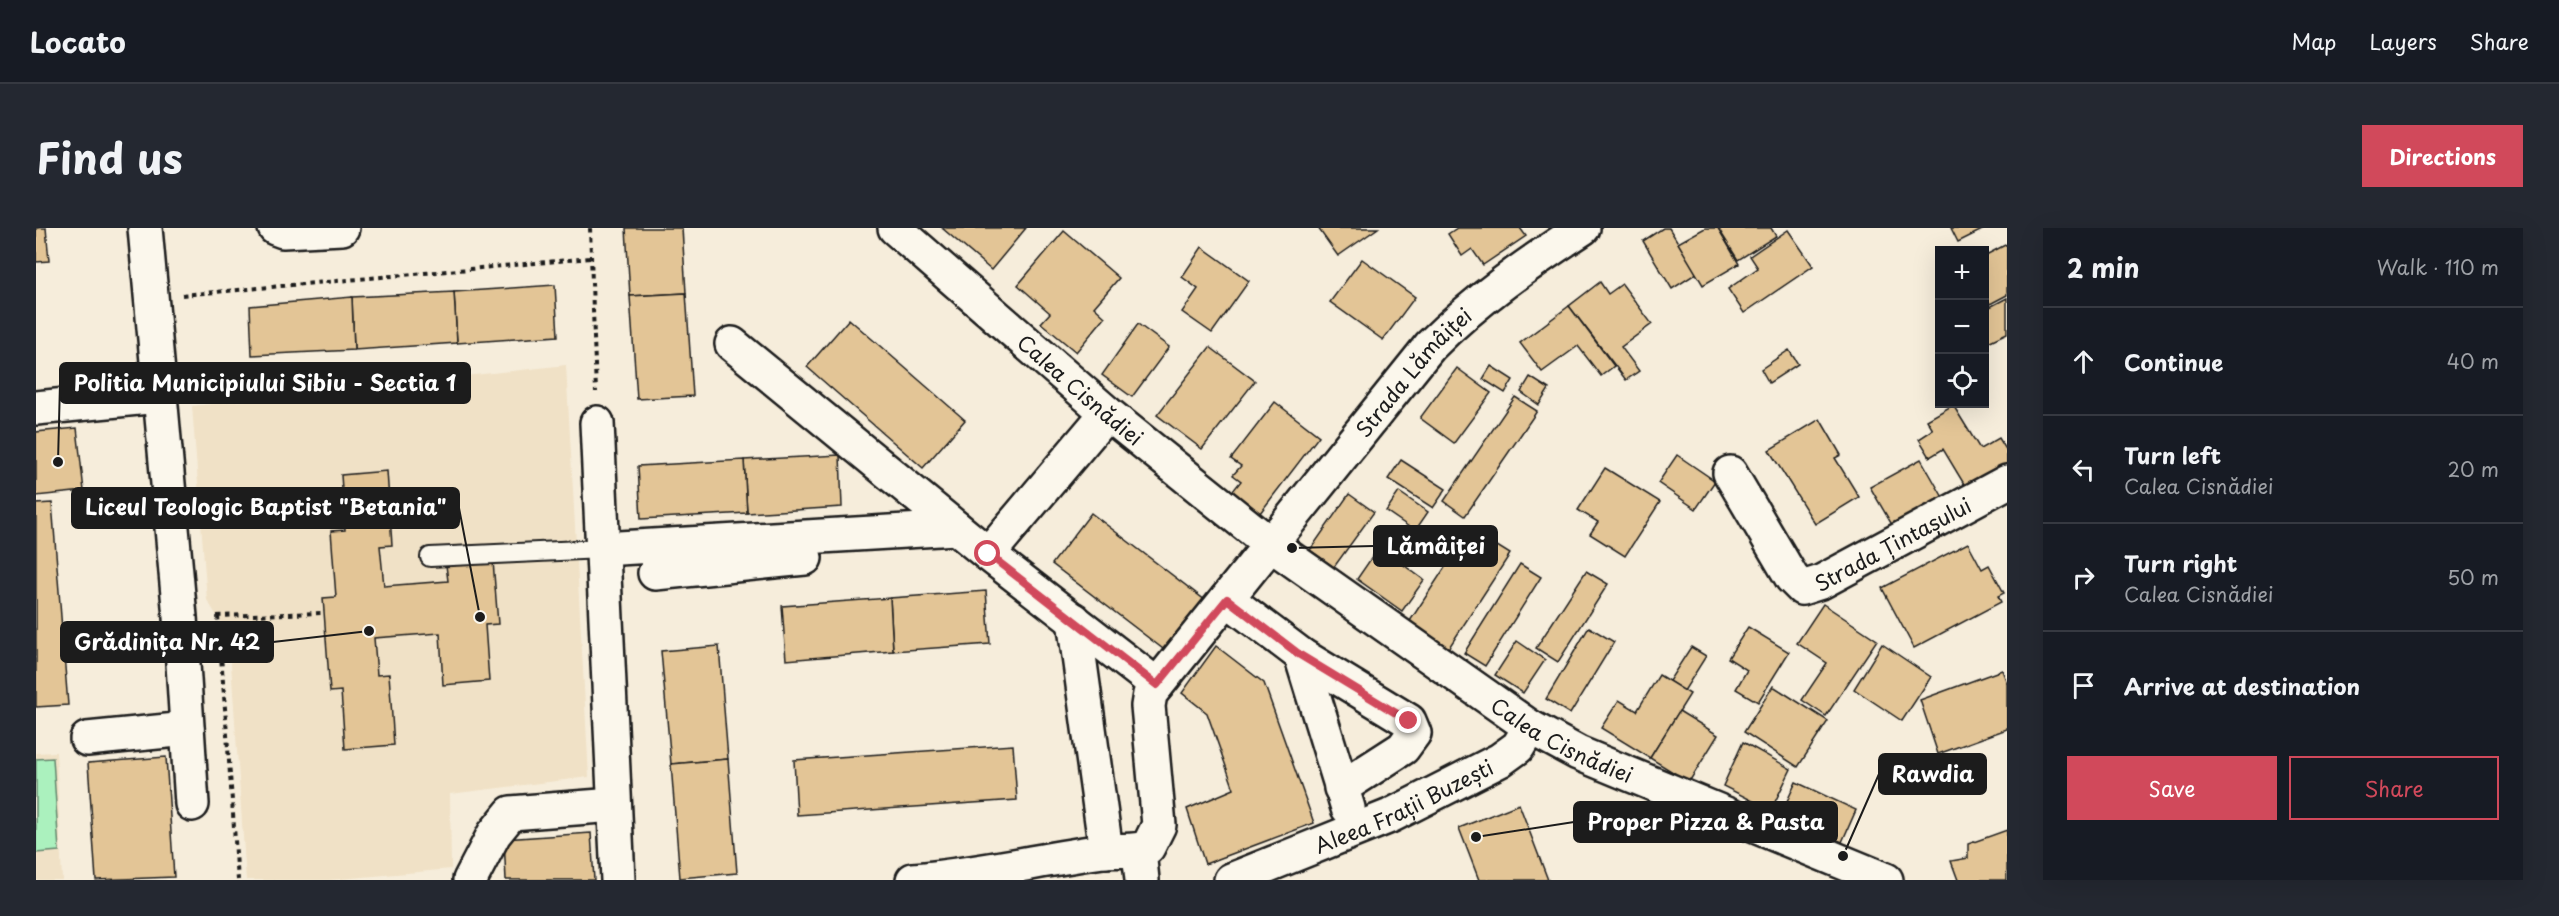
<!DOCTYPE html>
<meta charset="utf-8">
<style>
:root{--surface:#171b24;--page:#242831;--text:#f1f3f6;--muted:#9ea1a6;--line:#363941;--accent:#d1495b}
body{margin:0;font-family:"Playpen Sans",sans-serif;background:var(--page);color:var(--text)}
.controls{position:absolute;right:18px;top:18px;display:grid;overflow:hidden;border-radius:0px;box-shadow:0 6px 24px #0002}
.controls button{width:54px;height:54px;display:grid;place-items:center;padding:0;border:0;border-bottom:2px solid var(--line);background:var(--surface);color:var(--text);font:30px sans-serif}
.stop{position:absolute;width:18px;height:18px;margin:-14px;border:4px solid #d1495b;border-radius:50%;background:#fff}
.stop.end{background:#d1495b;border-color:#fff;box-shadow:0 2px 6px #0008}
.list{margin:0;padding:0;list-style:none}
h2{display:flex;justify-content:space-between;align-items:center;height:78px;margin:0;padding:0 24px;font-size:26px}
h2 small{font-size:20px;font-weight:400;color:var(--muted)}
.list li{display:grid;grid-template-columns:39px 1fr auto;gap:18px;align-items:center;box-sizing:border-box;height:108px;padding:0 24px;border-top:2px solid var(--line)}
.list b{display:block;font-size:22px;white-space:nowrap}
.list p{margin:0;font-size:20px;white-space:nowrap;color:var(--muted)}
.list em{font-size:20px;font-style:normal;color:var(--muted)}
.actions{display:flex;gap:12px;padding:18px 24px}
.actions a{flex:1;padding:14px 0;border:2px solid var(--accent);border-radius:0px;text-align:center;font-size:21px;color:var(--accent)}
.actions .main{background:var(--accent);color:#fff}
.icon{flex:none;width:33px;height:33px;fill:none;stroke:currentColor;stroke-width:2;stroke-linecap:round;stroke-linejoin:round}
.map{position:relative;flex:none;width:1971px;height:652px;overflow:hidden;border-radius:0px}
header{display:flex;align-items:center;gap:36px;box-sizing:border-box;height:84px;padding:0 30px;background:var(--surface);border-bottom:2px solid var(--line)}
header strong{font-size:28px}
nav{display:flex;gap:33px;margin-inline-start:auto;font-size:21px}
.intro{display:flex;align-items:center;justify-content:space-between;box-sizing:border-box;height:144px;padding:0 36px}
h1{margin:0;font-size:42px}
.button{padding:15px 27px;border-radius:0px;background:var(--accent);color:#fff;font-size:21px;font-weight:700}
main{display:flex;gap:36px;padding:0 36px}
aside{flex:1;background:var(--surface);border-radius:0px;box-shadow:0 6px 24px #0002}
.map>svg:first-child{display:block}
</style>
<header>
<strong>Locato</strong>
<nav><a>Map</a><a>Layers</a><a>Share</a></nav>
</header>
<div class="intro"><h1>Find us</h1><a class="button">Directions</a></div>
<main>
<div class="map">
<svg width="1971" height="652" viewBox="0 0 1971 652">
<rect width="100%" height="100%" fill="#f6eddb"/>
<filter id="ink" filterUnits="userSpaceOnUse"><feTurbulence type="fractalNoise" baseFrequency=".0167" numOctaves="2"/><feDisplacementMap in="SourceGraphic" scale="12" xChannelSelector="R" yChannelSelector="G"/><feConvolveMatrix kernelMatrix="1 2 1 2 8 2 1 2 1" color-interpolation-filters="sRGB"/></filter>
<g filter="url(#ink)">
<g fill="#f0e1c6">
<path d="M530,137l23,412 -139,17 1,75 -121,11h-84l-17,-245 -22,-35 -15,-194z"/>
<path d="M20,524l6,128h-26v-127z"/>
</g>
<path fill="#abf1be" stroke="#64866d" stroke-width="1.5" d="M17,530l6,93 -23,2v-94z"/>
<g fill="#e3c596" stroke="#1c1c1c" stroke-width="1.5">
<path d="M0,0h10l3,33 -13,1z"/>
<path d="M590,0h56l4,65 -56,3z"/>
<path d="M906,0h84l-35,42z"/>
<path d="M1282,0h60l-40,28z"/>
<path d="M1421,0h63l6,8 -43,29 -11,-16 -10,7 -14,-22z"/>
<path d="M1627,0h6l28,45 -25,16 -29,-48z"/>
<path d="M1669,0h13l21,36 -36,21 -25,-42z"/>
<path d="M1682,0h53l5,8 -38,24z"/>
<path d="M1915,0h35l-28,14z"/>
<path d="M1752,2l25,36 -69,47 -16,-24 30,-21 -8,-12z"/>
<path d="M1028,3l55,47 -25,29 11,10 -29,35 -35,-29 9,-10 -32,-28z"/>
<path d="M1971,16v51l-17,9 -6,-10v-38z"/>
<path d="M1166,19l47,34 -37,52 -30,-21 16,-23 -16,-12z"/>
<path d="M1326,31l53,38 -32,43 -53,-38z"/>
<path d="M1564,54l8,12 14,-10 30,40 -31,23 18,24 -13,9 -57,-74z"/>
<path d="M519,57l3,51 -101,7 -3,-51z"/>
<path d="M418,64l3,51 -103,7 -2,-53z"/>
<path d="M650,65l7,103 -56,3 -7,-103z"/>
<path d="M316,69l2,53 -102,5 -2,-49z"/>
<path d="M1971,70v35l-23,11v-34z"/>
<path d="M1533,78l45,60 -13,10 -23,-30 -36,26 -22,-29z"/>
<path d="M813,91l116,101 -42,48 -116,-101z"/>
<path d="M1102,96l31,23 -37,50 -30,-22z"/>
<path d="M1174,119l45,34 -53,68 -45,-34z"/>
<path d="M1753,122l9,14 -29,19 -8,-14z"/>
<path d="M1455,138l22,14 -8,13 -22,-14z"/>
<path d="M1421,140l34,25 -37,50 -34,-25z"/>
<path d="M1494,149l19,12 -10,16 -18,-13z"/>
<path d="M1479,169l22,14 -72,105 -21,-15z"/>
<path d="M1239,174l44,34 -59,77 -28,-21 9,-11 -8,-6 8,-9 -10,-7z"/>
<path d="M1917,177l27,44 19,-11 8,13v15l-40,23 -24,-40 -13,8 -11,-18 14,-9 -6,-10z"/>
<path d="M1784,191l21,36 -6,3 24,39 -44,27 -46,-74z"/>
<path d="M41,200l7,63 -48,5v-64z"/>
<path d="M804,227l2,52 -95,6 -3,-53z"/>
<path d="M1641,227l38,26 -19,28 -38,-26z"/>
<path d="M1885,231l24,42 -50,29 -25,-43z"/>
<path d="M708,232l3,53 -106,6 -3,-53z"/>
<path d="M1365,232l45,29 -13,19 -45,-29z"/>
<path d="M1569,240l55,34 -35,54 -35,-22 8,-12 -20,-12z"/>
<path d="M351,243l5,74 -12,1 4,40 64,-5 -2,-16 47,-4 5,63 -13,1 4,56 -46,4 -3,-52 -66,5 3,37 12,-1 5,71 -49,4 -4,-58 -11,1 -7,-94 13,-1 -5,-66 14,-1 -4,-55z"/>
<path d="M1363,264l29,20 -13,19 -29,-20z"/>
<path d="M1313,266l25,18 -40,55 -24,-17z"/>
<path d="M16,275l16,202 -32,2v-203z"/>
<path d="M1055,285l119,91 -39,51 -119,-91z"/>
<path d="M1434,301l40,25 -62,95 -40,-25z"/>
<path d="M1932,315l14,26 7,-4 15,28 -6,3 3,6 -87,46 -32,-60z"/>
<path d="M1343,319l45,33 -22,31 -45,-32z"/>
<path d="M1484,336l21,13 -56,89 -21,-13z"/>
<path d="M1550,343l22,13 -50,78 -22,-14z"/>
<path d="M950,363l4,53 -97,7 -3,-53z"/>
<path d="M854,370l3,53 -107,9 -4,-54z"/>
<path d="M1787,376l54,36 -51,76 -24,-16 25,-37 -30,-20z"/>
<path d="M1553,399l25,15 -44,72 -24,-15z"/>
<path d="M1712,399l41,25 -31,50 -22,-13 11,-19 -19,-12z"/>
<path d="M1481,413l28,19 -22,33 -28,-18z"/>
<path d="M1846,416l49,33 -29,44 -48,-32z"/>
<path d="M683,418l9,113 -57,5 -10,-113z"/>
<path d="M1180,418l48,37 50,140 -109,41 -18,-55 47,-20 -27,-76 -25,-20z"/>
<path d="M1655,419l15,9 -22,35 -15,-10z"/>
<path d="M1966,442l5,13v46l-69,25 -18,-54z"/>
<path d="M1623,447l31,19 -40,64 -49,-30 18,-28 18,11z"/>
<path d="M1737,458l55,35 -30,46 -54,-35z"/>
<path d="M1643,483l39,24 -29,47 -39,-24z"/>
<path d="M1707,514l48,27 -20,41 -48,-24z"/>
<path d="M977,517l4,55 -220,15 -3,-55z"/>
<path d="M130,529l8,120 -78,3 -8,-117z"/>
<path d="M692,531l9,114 -57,5 -9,-114z"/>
<path d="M1760,554l60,28 -14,32 -61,-28z"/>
<path d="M1483,576l29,76h-69l-20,-52z"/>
<path d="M1971,602v50h-49l-7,-19 17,-3v-14z"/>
<path d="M555,605l3,47h-88l-2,-41z"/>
</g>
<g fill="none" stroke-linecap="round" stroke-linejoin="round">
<g stroke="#1c1c1c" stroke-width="22">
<path id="lane" d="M394,329l172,-8"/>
</g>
<g stroke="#1c1c1c" stroke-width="38">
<g id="street">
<path d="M109,0l35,389 12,187"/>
<path d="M239,0l8,3 59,-3"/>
<path d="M696,116l256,210 169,131"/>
<path d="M0,180l123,-12"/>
<path d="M561,195l21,457"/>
<path id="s1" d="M1694,245l62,105 10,10 19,-6 186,-100"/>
<path d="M566,321l354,-21"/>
<path d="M952,326l119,-141"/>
<path d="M619,345l150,-15"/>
<path d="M1191,371l74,56 108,66 5,12 -11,15 -62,40"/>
<path d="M1038,392l32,231"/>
<path d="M1265,427l47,153"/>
<path d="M51,511l100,-10"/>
<path d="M1103,623l3,29"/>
<path d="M434,652l24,-46 17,-21 103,-8"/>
<path id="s2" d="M877,652c64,-5 126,-20 190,-29 15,-2 31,2 45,-4l11,-22 -11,-119 2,-12 280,-348c46,-46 99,-83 153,-118"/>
<path id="s3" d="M1195,652l159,-64 110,-56 18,-13 12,-20"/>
</g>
</g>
<g stroke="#1c1c1c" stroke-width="38">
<g id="secondary">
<path id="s4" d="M859,0l212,185 163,131 260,183 48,26 308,127"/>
</g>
</g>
<g stroke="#1c1c1c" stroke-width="4" stroke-dasharray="4.5 4.5" stroke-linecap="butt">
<path d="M554,0l6,164"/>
<path d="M146,67l409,-37"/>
<path d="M181,388l107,-3"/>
<path d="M182,388l20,264"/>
</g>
<use href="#lane" stroke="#fbf7ec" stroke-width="18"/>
<use href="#street" stroke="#fbf7ec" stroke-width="33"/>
<use href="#secondary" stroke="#fbf7ec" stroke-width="33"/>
</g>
</g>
<g fill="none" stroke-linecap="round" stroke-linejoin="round" filter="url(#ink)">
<path stroke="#d1495b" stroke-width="8" d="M952,326l169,131 70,-86 73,56 109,66"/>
</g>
<g text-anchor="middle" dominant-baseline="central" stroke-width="6" stroke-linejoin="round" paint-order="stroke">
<g font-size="21" fill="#1c1c1c" stroke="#fbf7ec">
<text stroke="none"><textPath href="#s2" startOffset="810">Strada Lămâiței</textPath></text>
<text stroke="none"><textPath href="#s4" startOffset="246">Calea Cisnădiei</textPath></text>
<text stroke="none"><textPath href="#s1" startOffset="237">Strada Țintașului</textPath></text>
<text stroke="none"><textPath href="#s4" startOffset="843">Calea Cisnădiei</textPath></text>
<text stroke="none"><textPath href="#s3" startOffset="188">Aleea Frații Buzești</textPath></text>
</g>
</g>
<path fill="none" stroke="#1c1c1c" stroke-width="2" d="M22 234L24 155M444 389L423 280M1256 320L1338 318M333 403L237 414M1807 628L1843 546M1440 609L1538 594"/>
<g fill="#1c1c1c" stroke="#fbf7ec" stroke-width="2">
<circle cx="22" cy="234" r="6"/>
<circle cx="444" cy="389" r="6"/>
<circle cx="1256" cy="320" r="6"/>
<circle cx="333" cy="403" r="6"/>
<circle cx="1807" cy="628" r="6"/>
<circle cx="1440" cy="609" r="6"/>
</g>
<g fill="#1c1c1c" stroke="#1c1c1c" stroke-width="2">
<rect x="24" y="135" width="410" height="40" rx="6"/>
<rect x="36" y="260" width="387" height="40" rx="6"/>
<rect x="1338" y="298" width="123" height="40" rx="6"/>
<rect x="25" y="394" width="212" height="40" rx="6"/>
<rect x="1843" y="526" width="107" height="40" rx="6"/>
<rect x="1538" y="574" width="263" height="40" rx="6"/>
</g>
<g font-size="22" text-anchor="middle" font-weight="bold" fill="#fff">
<text x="229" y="163">Politia Municipiului Sibiu - Sectia 1</text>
<text x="230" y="287">Liceul Teologic Baptist "Betania"</text>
<text x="1400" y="326">Lămâiței</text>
<text x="131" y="422">Grădinița Nr. 42</text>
<text x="1897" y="554">Rawdia</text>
<text x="1670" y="602">Proper Pizza &amp; Pasta</text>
</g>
</svg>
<div class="controls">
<button>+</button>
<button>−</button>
<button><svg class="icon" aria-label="locate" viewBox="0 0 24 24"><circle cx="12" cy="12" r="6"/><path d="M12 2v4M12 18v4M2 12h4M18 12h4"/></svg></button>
</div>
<div class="stop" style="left:952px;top:326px"></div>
<div class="stop end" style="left:1373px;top:493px"></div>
</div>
<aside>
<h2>2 min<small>Walk · 110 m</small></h2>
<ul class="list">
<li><svg class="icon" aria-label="ahead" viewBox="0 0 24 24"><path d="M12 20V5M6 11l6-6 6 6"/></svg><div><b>Continue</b></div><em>40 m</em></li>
<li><svg class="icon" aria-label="left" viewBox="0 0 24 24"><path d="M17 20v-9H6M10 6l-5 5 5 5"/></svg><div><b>Turn left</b><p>Calea Cisnădiei</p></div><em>20 m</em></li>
<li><svg class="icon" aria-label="right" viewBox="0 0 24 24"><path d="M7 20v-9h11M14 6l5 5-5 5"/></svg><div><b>Turn right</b><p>Calea Cisnădiei</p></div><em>50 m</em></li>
<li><svg class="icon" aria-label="arrive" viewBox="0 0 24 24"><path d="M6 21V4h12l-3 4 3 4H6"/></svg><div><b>Arrive at destination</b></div></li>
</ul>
<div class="actions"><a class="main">Save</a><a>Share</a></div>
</aside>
</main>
